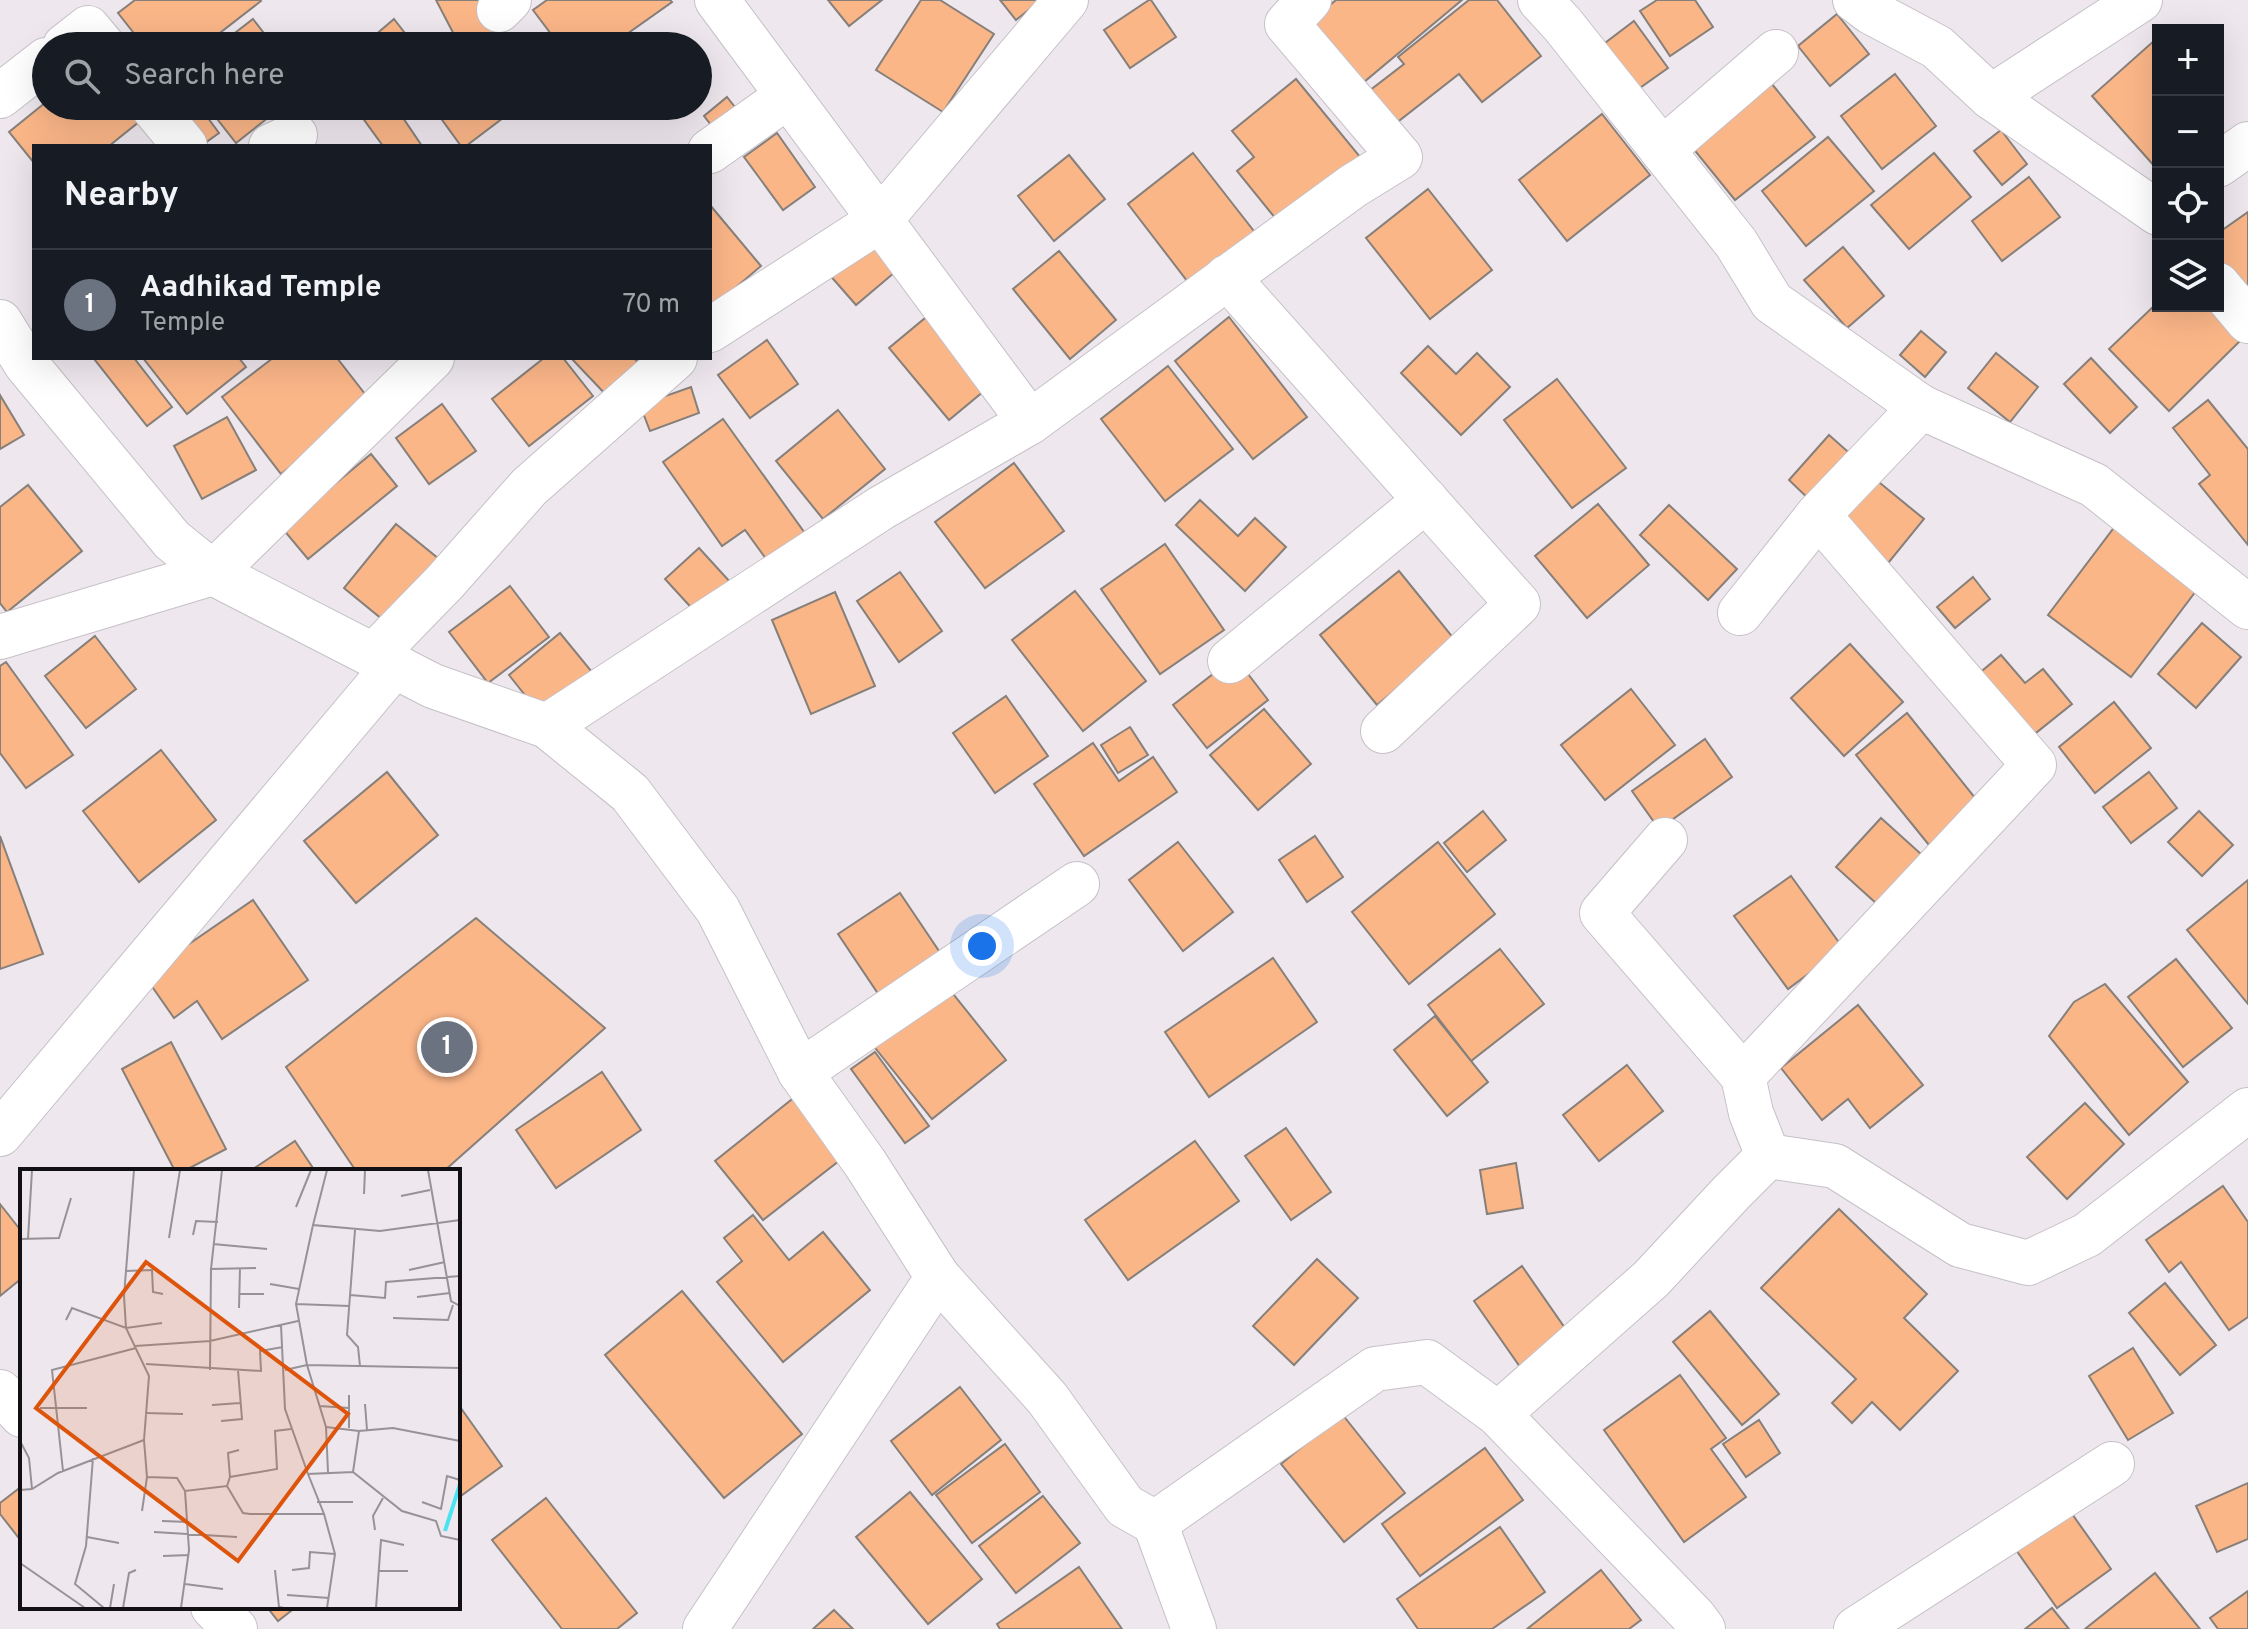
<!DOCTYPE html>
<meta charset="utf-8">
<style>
:root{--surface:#171b24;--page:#242831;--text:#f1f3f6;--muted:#9ea1a6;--line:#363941;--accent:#0b8043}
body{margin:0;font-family:Overpass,sans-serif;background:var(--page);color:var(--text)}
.controls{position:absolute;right:24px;top:24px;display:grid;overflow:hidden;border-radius:0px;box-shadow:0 8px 32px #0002}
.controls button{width:72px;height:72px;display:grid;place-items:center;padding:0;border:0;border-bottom:2px solid var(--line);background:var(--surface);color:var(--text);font:40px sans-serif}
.you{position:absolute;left:982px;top:946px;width:28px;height:28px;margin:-20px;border:6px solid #fff;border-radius:50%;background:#1a73e8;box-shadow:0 0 0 12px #1a73e833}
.badge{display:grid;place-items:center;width:52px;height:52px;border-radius:50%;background:var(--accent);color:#fff;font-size:26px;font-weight:700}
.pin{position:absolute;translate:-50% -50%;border:4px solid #fff;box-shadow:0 2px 8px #0006}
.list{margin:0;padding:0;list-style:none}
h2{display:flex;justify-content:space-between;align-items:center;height:104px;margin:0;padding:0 32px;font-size:34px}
h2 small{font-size:26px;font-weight:400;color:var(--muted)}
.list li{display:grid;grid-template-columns:52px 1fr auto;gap:24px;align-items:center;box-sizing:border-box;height:112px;padding:0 32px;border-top:2px solid var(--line)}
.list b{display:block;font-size:30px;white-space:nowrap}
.list p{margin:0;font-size:26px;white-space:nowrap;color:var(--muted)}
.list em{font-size:26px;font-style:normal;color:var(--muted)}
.icon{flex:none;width:44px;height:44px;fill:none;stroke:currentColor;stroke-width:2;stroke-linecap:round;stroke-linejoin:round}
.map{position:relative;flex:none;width:2248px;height:1629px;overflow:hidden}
.search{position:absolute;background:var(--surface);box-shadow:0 8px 32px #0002;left:32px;top:32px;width:680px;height:88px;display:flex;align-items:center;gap:20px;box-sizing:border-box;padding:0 28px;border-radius:44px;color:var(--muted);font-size:30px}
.panel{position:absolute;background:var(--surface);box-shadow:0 8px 32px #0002;left:32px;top:144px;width:680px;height:216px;border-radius:0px}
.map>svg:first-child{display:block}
</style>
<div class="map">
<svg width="2248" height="1629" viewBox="0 0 2248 1629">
<rect width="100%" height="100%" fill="#eee8ee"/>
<g fill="#fbb688" stroke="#867f7a" stroke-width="2">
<path d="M135,0h125l1,1 -58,45h-59l-26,-33z"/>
<path d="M436,0h47l17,33 -26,13h-14z"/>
<path d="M547,0h123l2,2 -62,44h-50l-27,-36z"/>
<path d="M828,0h54l-33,26z"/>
<path d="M921,0h19l54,34 -51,78 -67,-42z"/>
<path d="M1000,0h41l-25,20z"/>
<path d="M1149,0h2l25,37 -46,31 -26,-38z"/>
<path d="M1336,0h126l-98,82 -52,-62z"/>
<path d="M1469,0h28l44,56 -59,46 -23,-28 -73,57 -26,-33 44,-34 -6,-7z"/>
<path d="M1657,0h38l18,27 -43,29 -30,-45z"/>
<path d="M1837,14l32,40 -39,32 -32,-40z"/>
<path d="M253,19l21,27h-56z"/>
<path d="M394,19l21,27h-47l-2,-3z"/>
<path d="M1634,21l34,47 -34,24 -33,-46z"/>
<path d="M2156,39l2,2v125l-2,2 -64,-72z"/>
<path d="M1763,73l52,64 -80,63 -52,-64z"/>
<path d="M1895,74l41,52 -54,43 -41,-53z"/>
<path d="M1296,79l65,79 -81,66 -43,-53 17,-14 -22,-26z"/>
<path d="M727,97l19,24 -24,18 -18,-23z"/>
<path d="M46,102v4h81l13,15 -31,25h-75v17l-25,-31z"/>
<path d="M162,106h37l20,27 -18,13z"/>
<path d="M207,106h76l-47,37z"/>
<path d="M378,106h17l27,40h-39l-21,-29z"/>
<path d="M432,106h75l4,6 -45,34h-5z"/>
<path d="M1602,114l48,61 -83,66 -48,-61z"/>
<path d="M2001,130l26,34 -25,21 -28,-34z"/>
<path d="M777,133l38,54 -32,23 -39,-53z"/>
<path d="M1828,137l46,54 -68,55 -44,-55z"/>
<path d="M1193,153l64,82 -66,51 -63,-82z"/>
<path d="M1934,153l37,44 -62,52 -38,-44z"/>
<path d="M1069,155l36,44 -51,42 -36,-45z"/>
<path d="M2029,177l31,40 -58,44 -30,-40z"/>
<path d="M1428,189l64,81 -62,49 -64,-81z"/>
<path d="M710,205l51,61 -47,40 -4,-4z"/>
<path d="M2248,212v88l-30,-43v-24z"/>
<path d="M886,223l28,33 -58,49 -28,-32z"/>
<path d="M1843,247l41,49 -37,32 -43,-48z"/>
<path d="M1059,251l57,69 -46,39 -57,-70z"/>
<path d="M948,299l60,72 -59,49 -60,-72z"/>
<path d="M2158,302v4h52l32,33 -73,72 -60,-62z"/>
<path d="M1229,317l78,100 -54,42 -78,-98z"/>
<path d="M1921,331l25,21 -21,25 -25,-22z"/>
<path d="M767,340l31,44 -48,34 -32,-43z"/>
<path d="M1428,346l28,28 21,-21 33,34 -49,48 -60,-62z"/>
<path d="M1996,353l42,34 -28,35 -42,-34z"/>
<path d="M97,358h37l38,49 -25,19 -52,-66z"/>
<path d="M143,358h96l7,9 -59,47z"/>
<path d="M273,358h64l35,45 -91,71 -59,-77z"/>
<path d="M544,358h19l30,38 -64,50 -37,-47z"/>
<path d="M571,358h63l9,10 -33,31z"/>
<path d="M2091,358l46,49 -27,26 -46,-49z"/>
<path d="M1168,366l65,83 -68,52 -64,-82z"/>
<path d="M1557,379l69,89 -54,40 -68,-88z"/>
<path d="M691,387l8,26 -49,18 -10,-26z"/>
<path d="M0,395l24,40 -24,14z"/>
<path d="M2208,400l40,49v96l-49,-61 11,-9 -37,-47z"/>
<path d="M442,404l34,47 -47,33 -33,-46z"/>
<path d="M838,410l47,59 -62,50 -47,-58z"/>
<path d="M227,417l29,53 -54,29 -28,-53z"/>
<path d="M723,419l84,117 -38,27 -24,-33 -23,16 -59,-84z"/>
<path d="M1829,435l26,23 -41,46 -25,-24z"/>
<path d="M371,454l26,32 -89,73 -26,-31z"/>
<path d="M1014,463l50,68 -79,57 -50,-66z"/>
<path d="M1869,474l55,45 -44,54 -55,-46z"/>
<path d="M28,485l54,66 -75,61 -7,-9v-96z"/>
<path d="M1200,500l38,36 17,-18 31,29 -41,44 -69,-66z"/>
<path d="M1598,504l51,61 -62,53 -52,-62z"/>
<path d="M1669,505l68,64 -29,31 -68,-65z"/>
<path d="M396,524l43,35 -51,65 -44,-36z"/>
<path d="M2116,525l83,62 -68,90 -83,-62z"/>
<path d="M1165,544l59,86 -64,44 -59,-85z"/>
<path d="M699,548l32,35 -33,32 -33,-36z"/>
<path d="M1399,571l56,69 -78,65 -57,-70z"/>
<path d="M900,572l42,59 -43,31 -42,-61z"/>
<path d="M1973,577l17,22 -35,29 -18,-21z"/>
<path d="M510,586l39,51 -61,46 -39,-51z"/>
<path d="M1075,591l71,90 -63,50 -71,-91z"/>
<path d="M835,592l40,94 -64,28 -39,-94z"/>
<path d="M2202,623l39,34 -45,51 -38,-34z"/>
<path d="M560,633l32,39 -52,42 -31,-39z"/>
<path d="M95,636l41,53 -50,39 -41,-52z"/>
<path d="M1850,644l53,58 -59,54 -53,-58z"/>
<path d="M2001,655l24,28 18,-14 29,35 -56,45 -52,-63z"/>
<path d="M1235,657l33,43 -61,48 -34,-43z"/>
<path d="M6,662l67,93 -47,33 -26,-35v-87z"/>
<path d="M1631,689l44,56 -70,55 -44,-55z"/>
<path d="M1006,696l42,60 -53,37 -42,-60z"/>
<path d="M2114,702l37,46 -56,45 -36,-46z"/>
<path d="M1264,709l47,55 -53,46 -48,-55z"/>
<path d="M1907,713l73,91 -51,41 -73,-90z"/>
<path d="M1130,727l18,28 -30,18 -17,-28z"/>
<path d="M1705,739l27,38 -73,52 -27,-38z"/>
<path d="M1093,743l26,38 34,-24 24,35 -93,64 -50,-72z"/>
<path d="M161,750l55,70 -77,62 -56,-71z"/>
<path d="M387,772l51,63 -82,68 -52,-62z"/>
<path d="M2149,772l28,36 -46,35 -28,-36z"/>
<path d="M1483,811l23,29 -39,32 -23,-29z"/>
<path d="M2199,811l34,34 -31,31 -34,-34z"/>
<path d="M1881,818l40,36 -44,50 -41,-37z"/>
<path d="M0,836l43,118 -43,15z"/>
<path d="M1315,836l28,41 -36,25 -28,-42z"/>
<path d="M1178,842l55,70 -50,39 -54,-71z"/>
<path d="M1438,842l57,72 -86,70 -57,-72z"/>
<path d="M1791,876l52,72 -55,41 -54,-73z"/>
<path d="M2248,880v124l-61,-74z"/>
<path d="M900,893l43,64 -62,41 -43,-64z"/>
<path d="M253,900l55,80 -86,59 -25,-38 -23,17 -30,-43z"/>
<path d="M476,918l129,110 -161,143h-88l-70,-104z"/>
<path d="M1500,949l44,55 -73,57 -43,-56z"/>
<path d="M1273,958l44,64 -108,75 -44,-65z"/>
<path d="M2176,959l56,69 -49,39 -55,-70z"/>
<path d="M942,980l64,80 -74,59 -64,-80z"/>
<path d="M2105,984l83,98 -59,53 -80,-99 25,-34z"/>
<path d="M1858,1005l65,80 -53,43 -22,-29 -26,21 -41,-52z"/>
<path d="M1435,1016l53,66 -41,34 -53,-66z"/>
<path d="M171,1042l55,107 -42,22h-9l-53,-102z"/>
<path d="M875,1052l54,74 -24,17 -54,-74z"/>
<path d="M1627,1065l36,46 -64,50 -36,-46z"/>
<path d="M602,1072l39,58 -85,58 -40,-58z"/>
<path d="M796,1096l48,61 -81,63 -48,-59z"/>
<path d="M2085,1103l39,41 -57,55 -40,-42z"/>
<path d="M1286,1128l45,64 -40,28 -46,-64z"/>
<path d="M295,1141l20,30h-65z"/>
<path d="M1195,1141l44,60 -111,79 -43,-60z"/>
<path d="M1516,1163l7,45 -36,6 -7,-44z"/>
<path d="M2223,1186l25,36v95l-19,13 -48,-68 -12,10 -23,-32z"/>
<path d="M0,1204l22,28v46l-22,18z"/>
<path d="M1839,1209l88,85 -23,24 54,53 -58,59 -28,-28 -20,21 -20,-20 24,-24 -95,-91z"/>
<path d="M753,1215l36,45 34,-28 47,58 -87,72 -66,-80 25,-21 -18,-23z"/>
<path d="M1317,1259l41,39 -64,67 -41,-39z"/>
<path d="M1522,1266l54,78 -49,33 -53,-76z"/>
<path d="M2165,1283l51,62 -36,30 -51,-62z"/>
<path d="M682,1291l120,143 -78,64 -119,-143z"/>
<path d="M1710,1311l69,83 -37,31 -69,-83z"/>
<path d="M2133,1348l40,65 -45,27 -39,-64z"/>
<path d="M1680,1375l46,63 -15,11 35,48 -62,45 -80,-112z"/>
<path d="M960,1387l41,53 -69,55 -41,-54z"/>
<path d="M458,1404l44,62 -44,32z"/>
<path d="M1342,1414l63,79 -61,49 -63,-78z"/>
<path d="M1759,1420l21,33 -34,24 -23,-33z"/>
<path d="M1005,1444l35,48 -68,51 -36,-48z"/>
<path d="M1485,1448l38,52 -103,76 -38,-52z"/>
<path d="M2248,1483v56l-31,13 -21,-46z"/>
<path d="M22,1486v56l-22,-28v-11z"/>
<path d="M910,1492l72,87 -54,45 -72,-87z"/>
<path d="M1043,1496l37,47 -64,50 -37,-47z"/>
<path d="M546,1498l91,115 -20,16h-55l-70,-89z"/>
<path d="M2070,1511l41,58 -54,39 -41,-58z"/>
<path d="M1500,1527l45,65 -53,37h-74l-21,-30z"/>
<path d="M1079,1567l43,62h-122l-3,-5z"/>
<path d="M1601,1570l40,50 -12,9h-102z"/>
<path d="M2155,1573l45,56h-115z"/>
<path d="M2248,1591v38h-30l-8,-11z"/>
<path d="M267,1607h29l-18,14z"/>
<path d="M2052,1608l17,21h-44z"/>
<path d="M834,1610l19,19h-40z"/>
</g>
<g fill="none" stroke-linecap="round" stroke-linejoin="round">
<g stroke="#c6c0c7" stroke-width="46">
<g id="street">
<path d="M717,0l313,422"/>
<path d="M1540,0l23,25 173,218 36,59 149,105 173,78 154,122"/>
<path d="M1855,0l16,12 66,35 54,50 167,116"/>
<path d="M499,10l10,-10"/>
<path d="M65,46l23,-18 15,18"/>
<path d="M0,96l46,-36"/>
<path d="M1991,97l149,-97"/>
<path d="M152,106l33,40"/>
<path d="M271,146l24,-11"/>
<path d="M1662,150l114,-98"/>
<path d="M710,151l78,-55"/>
<path d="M2218,165l30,-21"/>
<path d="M1227,277l291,327 -135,127"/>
<path d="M2218,285l30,36"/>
<path d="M0,322l26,42 146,176 41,33 220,113 114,40 83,67 88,117 82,162 65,91 73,114 -233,352"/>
<path d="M710,330l170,-110 186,-220"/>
<path d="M1740,613l78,-98"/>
<path d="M0,637l213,-64 219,-215"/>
<path d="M374,655l71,-73 84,-95 146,-129"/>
<path d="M1230,661l196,-161"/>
<path d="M547,726l334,-218 149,-86 323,-236 47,-29 -113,-133 22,-24"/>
<path d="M1665,840l-63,73 141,163"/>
<path d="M800,1072l277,-188"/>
<path d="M0,1134l395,-469"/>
<path d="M1768,1156l-17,-43 -8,-37 291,-311 -216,-250 103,-108"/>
<path d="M938,1277l109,121 78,108 30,17 220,-154 52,-7 71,52 153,-135 80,-86 37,-37 67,10 125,79 68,18 59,-28 161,-125"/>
<path d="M0,1392l22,23"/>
<path d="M1498,1414l196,203 9,12"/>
<path d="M1155,1523l39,106"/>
<path d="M213,1607l22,22"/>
<path d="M1856,1629l256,-165"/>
</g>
</g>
<use href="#street" stroke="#fff" stroke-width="44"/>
</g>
<g transform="translate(20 1169)">
<rect width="440" height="440" fill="#eee8ee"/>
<path fill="none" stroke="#4ce3f1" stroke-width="4" d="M425,362l15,-47"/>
<path fill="none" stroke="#969296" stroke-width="2" d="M307,1l-14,55 67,6 80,-11M408,1l23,131 9,5M344,25l1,-24M381,27l29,-6M276,38l15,-37M293,56l-17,79 11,61 19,62 2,45M335,61l-8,105 11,12 2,19M173,66l3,-14 22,1M149,69l11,-68M0,70l39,-1 12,-40M8,70l4,-69M193,75l54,5M191,100l45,-1M389,101l36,-8M106,102l26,-1 1,22 10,2M250,115l29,5M219,125h25M330,126l35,3 1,-16 74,-6M397,128l33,-4M276,135l53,2M219,139l1,-40M373,149l55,2 5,-15M46,151l6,-12 54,20 36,-5M261,156l4,84 23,65M115,177l75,-5 88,-20M126,195l115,7 -1,-20 23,-4M190,201l1,-101 11,-99M265,201l22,-5 153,3M329,226v33M345,235l2,26M192,236l28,-2M299,237l30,2M20,239h47M125,244l38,1M201,252l21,-2 -4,-49M306,258l33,4M124,271l3,37 30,1 8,13 42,-5 16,27 7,1h74l-16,-40 45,-2 6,-41 34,-3 67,13M0,272l9,17 3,31M73,289l-7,88 -11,38 29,24M43,302l-11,-101 84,-22M333,303l49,39 34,10 5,15 19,4M210,308l-2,-24 11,-3M207,317l3,-9 47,-8 -2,-38 16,-2M0,321l12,-1 26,-16 86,-33 5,-64 -23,-48 -2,-32 10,-126M297,333h36M402,333l19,7 6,-33 13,4M122,342l5,-34M304,345l11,40 -8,54M142,352l27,1M355,361l-2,-14 10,-18M134,363l83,5M67,368l32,6M143,387l26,-1M0,394l65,45M255,401l4,37 5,1M272,401l17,-2 1,-16 25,2M359,402h29M165,415l38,5M267,426l42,3M90,439l4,-24M103,439l6,-35 7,-3M161,439l8,-58 -4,-59M356,439l5,-68 23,5"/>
<path fill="#dd550c" fill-opacity="0.15" stroke="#dd550c" stroke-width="4" d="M126,93l202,152 -110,147 -202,-153z"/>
<rect width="440" height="440" fill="none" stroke="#121012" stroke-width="4"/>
</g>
</svg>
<div class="controls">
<button>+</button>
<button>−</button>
<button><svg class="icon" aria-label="locate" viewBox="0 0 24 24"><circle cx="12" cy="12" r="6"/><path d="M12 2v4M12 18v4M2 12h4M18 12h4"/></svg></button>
<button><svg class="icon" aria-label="layers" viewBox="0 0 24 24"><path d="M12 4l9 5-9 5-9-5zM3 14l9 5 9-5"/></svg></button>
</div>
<div class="you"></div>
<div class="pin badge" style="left:447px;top:1047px;background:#6b7280">1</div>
<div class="search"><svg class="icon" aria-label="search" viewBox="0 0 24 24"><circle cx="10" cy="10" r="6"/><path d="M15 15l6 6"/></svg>Search here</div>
<section class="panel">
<h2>Nearby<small></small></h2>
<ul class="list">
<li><span class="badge" style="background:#6b7280">1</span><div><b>Aadhikad Temple</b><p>Temple</p></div><em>70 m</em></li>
</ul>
</section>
</div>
